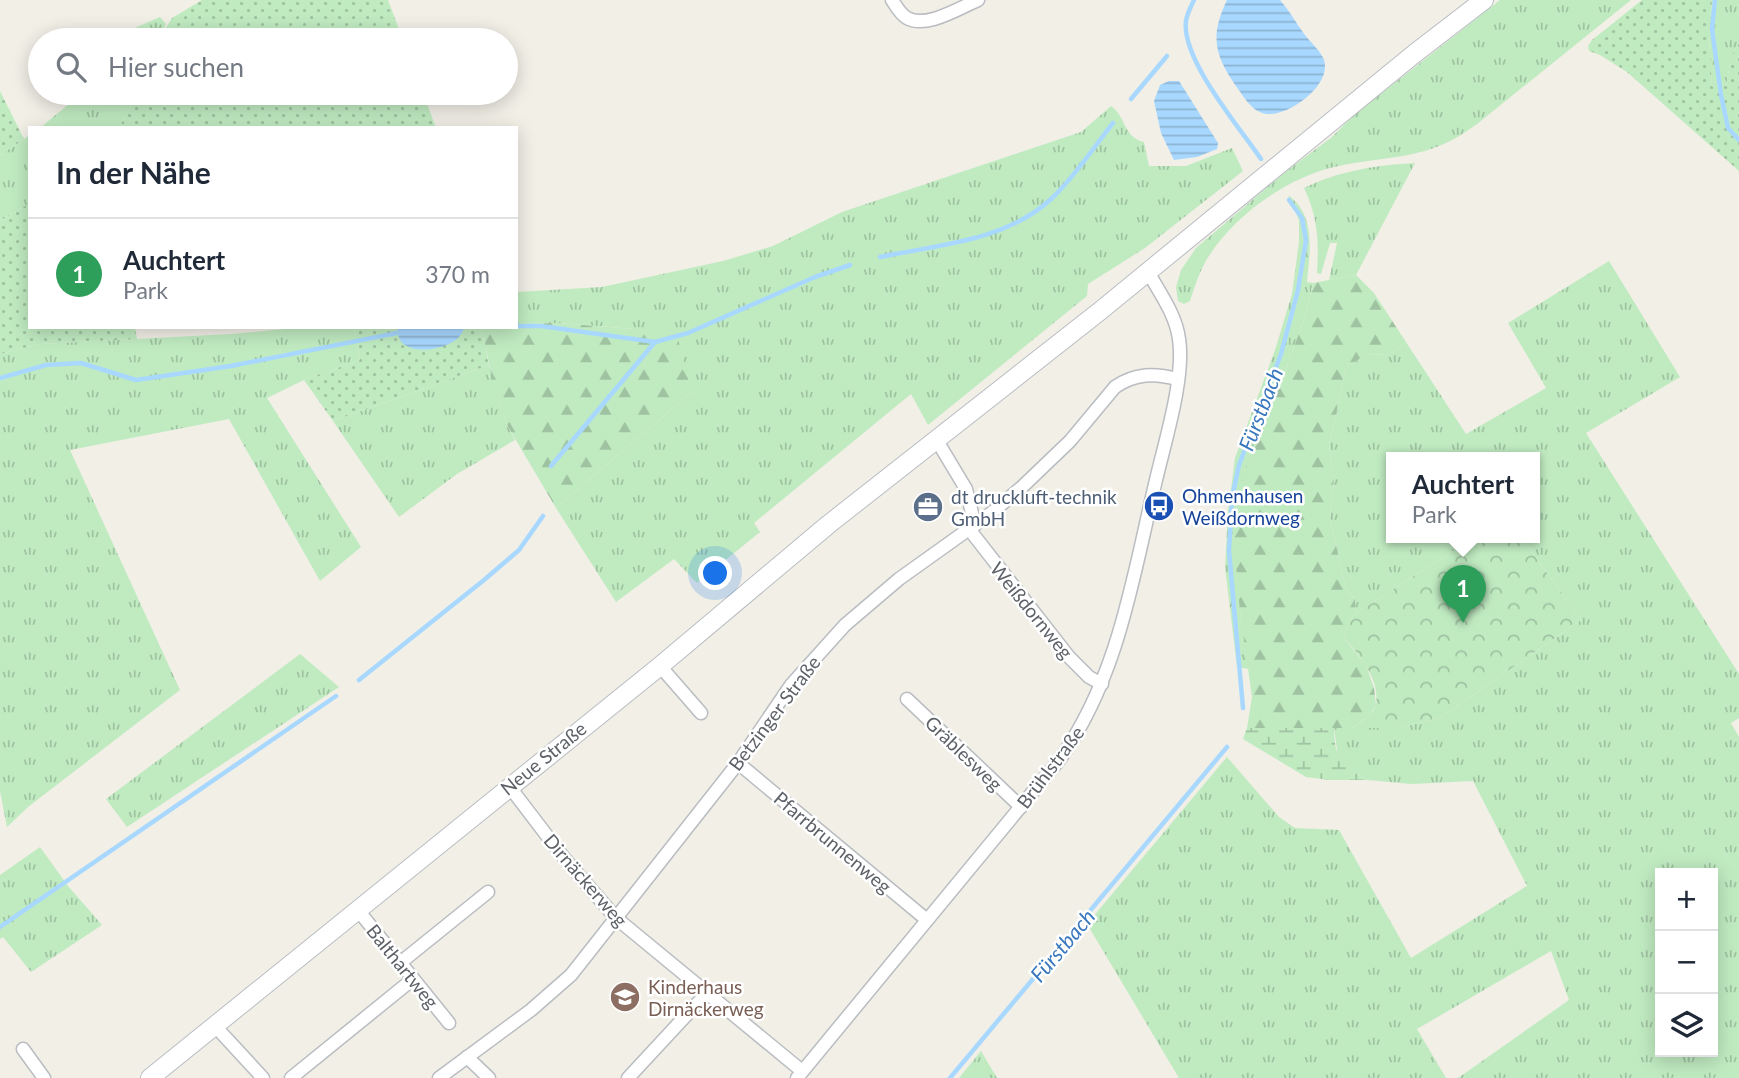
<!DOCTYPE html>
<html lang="de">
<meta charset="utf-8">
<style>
:root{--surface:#fff;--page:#f6f6f7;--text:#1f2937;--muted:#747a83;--line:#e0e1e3;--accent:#ea580c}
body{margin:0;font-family:Lato,sans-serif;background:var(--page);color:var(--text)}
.controls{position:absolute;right:21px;bottom:21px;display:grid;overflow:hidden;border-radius:0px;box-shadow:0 4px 18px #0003}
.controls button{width:63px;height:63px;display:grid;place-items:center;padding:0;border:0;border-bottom:2px solid var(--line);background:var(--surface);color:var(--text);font:35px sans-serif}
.you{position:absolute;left:716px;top:574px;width:24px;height:24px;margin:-18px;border:5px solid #fff;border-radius:50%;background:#1a73e8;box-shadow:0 0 0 10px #1a73e833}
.badge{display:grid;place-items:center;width:46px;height:46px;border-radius:50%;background:var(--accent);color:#fff;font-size:23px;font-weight:700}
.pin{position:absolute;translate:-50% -58px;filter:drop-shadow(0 2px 4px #0008)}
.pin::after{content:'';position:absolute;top:37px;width:24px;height:21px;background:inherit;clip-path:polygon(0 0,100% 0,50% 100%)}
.popup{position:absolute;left:1386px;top:452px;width:154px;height:91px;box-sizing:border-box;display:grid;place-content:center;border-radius:0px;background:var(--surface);filter:drop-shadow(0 2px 5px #0005);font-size:23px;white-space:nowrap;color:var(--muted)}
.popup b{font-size:26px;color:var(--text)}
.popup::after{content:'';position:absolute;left:50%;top:100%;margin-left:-14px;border:14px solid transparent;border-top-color:var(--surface)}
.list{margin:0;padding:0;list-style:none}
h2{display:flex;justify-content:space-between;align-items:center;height:91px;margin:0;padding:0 28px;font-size:30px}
h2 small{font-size:23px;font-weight:400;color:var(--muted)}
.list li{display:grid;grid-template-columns:46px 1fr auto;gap:21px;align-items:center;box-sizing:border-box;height:112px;padding:0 28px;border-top:2px solid var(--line)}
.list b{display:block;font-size:26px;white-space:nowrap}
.list p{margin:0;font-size:23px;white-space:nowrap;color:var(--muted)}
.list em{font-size:23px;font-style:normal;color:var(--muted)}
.icon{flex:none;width:38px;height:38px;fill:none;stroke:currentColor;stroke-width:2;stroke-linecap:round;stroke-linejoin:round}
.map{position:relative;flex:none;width:1739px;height:1078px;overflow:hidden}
.search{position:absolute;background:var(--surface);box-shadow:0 4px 18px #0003;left:28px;top:28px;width:490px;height:77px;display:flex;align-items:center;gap:18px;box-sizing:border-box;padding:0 24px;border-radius:38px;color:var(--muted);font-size:26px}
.panel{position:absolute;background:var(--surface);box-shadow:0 4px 18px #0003;left:28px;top:126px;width:490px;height:203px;border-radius:0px}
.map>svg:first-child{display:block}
</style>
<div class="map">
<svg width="1739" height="1078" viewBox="0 0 1739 1078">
<defs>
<pattern id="grass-tufts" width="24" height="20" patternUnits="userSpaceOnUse" patternTransform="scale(1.75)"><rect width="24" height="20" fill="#c0ebc1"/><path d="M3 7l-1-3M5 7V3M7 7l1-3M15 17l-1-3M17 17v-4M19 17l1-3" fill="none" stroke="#9fc2a1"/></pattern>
<pattern id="forest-firs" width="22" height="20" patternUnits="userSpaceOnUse" patternTransform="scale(1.75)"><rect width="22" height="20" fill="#c0ebc1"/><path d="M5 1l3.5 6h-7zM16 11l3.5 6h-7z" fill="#9fc2a1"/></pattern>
<pattern id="wetland-marsh" width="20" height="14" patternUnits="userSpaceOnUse" patternTransform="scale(1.75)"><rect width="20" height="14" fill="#c0ebc1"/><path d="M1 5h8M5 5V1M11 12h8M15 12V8" fill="none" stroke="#9fc2a1"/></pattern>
<pattern id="park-crowns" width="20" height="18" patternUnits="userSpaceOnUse" patternTransform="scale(1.75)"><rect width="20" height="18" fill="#c0ebc1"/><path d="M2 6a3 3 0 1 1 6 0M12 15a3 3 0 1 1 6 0" fill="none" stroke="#9fc2a1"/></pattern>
<pattern id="garden-dots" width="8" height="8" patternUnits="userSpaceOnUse" patternTransform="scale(1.75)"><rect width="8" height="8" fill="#c0ebc1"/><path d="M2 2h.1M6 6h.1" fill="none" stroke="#9fc2a1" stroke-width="1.8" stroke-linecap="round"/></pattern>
<pattern id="water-rules" width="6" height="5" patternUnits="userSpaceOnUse" patternTransform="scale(1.75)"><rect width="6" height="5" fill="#a8d8ff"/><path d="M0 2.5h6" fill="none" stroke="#8cb3d2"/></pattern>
</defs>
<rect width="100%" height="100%" fill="#f1efe6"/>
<g fill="url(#grass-tufts)" fill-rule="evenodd">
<path d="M1500,0h131l-154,124c-50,38 -86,30 -143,43 -47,11 -99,48 -125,89 -9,13 -14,30 -19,45l-6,3 -6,-3 -2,-14 5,-17 15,-22 88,-75 48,-36 22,-22z"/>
<path d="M1712,0h27v42l-8,17 -5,27 -14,2 -3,-53z"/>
<path d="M160,17l6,7 -8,16h-32l11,-13z"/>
<path d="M82,93h55l-18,35h-79z"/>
<path d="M1111,106c15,10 12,31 33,36l5,24h37l46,-18 11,23 -98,77 -57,36 -1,12 -159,129 -17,-31 -157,129 6,9 -63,51 -23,-24 -58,43 -60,-94 136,-116 -57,-63 -77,-6 -42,1v-32l86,-5 121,-26 50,-15 69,-34 239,-80z"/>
<path d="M30,135v68l-30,18v-66z"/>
<path d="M1415,163l-59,112 -27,5 8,-37h-7l-9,31 -4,-1c2,-31 1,-56 -13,-85 34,-17 73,-23 111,-25z"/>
<path d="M1288,195c28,20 22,56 19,87l6,1 -8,34 -37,100 -20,42 -8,153 9,57 -12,-2 -12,-100 3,-55 7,-54 40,-108 17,-56 7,-52v-22z"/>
<path d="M1609,261l71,116 -94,56 153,241v44l-8,5 8,14v341h-281l111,-78 -18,-49 -134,78 29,49h-267l-92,-154 140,-167 52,60 16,11 44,2 72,128 116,-72 -54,-105 -61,3 -45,-4 -20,-13 -9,-10 -4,-29h64l42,-10 141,-98 -60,-83h14v-80h-144v80h84l-119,76 -1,-14 -9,-9 -16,-72 4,-38 -5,-34 17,-79 20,-12 25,-1 15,-12 60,92 80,-46 -38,-65zM1660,873h53v179h-53z"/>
<path d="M305,327h49l6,33 -56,20 -37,18 94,149 -41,34 -91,-162 -159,31 110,240 -152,117 -21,20 -7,-36v-437l39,-10 193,-10z"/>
<path d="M489,365l18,60 8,15 -58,34 -58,43 -66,-96z"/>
<path d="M300,654l39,33 -212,140 -21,-28z"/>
<path d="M40,847l28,39 34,39 -71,47 -28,-35 -3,2v-64z"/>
<path d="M981,1051l16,27h-38z"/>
</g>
<g fill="url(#forest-firs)">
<path d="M1356,275l18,18 32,49 -15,12 -25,1 -20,12 -17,79 5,34 -4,38 16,72 9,9 1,14 -9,12 -2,14 21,26 8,23 2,17 -8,12 -16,11h-105l5,-31 -12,-85 -6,-71 3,-41 11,-41 20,-42 37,-100 8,-34z"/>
<path d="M558,323l77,6 42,6 15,57 -136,116 -49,-83 -15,-48 -11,-50h35v-3z"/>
</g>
<path fill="url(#wetland-marsh)" d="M1247,728h87c0,31 9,37 33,52h-38l-23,-3 -63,-38z"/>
<path fill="url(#park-crowns)" d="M1475,537h46l60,83 -141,98 -42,10h-46c9,-6 21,-13 24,-24 4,-24 -16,-49 -31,-65l2,-14 9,-12z"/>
<g fill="url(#garden-dots)">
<path d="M202,0h186l15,40h-245l14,-22z"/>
<path d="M1642,0h70l-3,35 3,52 14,-1 5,-28 8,-16v129l-112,-99 -27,-17 -11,-4 -1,-5 4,-6z"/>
<path d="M0,91l24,48 -24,16z"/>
<path d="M137,93h286l13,35h-317z"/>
<path d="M30,203v124h105l2,12 -98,5 -39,10v-133z"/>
<path d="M354,327h127l8,38 -156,56 -29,-41 56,-20z"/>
</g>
<g fill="url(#water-rules)">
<path d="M1227,0h53c9,10 16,23 25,35 6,8 16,16 19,25 9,27 -44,63 -64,52 -10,-4 -16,-15 -22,-23 -23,-33 -29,-51 -11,-89z"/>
<path d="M1169,81h10l39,62 -1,6 -20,8 -23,3 -13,-27 -7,-32 6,-16z"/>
<path d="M398,327h67c-2,3 -3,7 -6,10 -14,15 -65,22 -61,-10z"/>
</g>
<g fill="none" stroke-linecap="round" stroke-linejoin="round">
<g stroke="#a8d8ff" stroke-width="4.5">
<path d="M1194,0c-3,6 -7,14 -8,21 -5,38 54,107 75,138"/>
<path d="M1715,0l-3,29 9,66 7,33 11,12"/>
<path d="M1131,99l36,-43"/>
<path d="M880,257c58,-12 126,-16 171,-58 22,-20 43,-52 62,-76"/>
<path d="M516,326h25l114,16 33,-9 127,-56 35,-12"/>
<path d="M0,378l46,-13 35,-2 55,17 95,-14 166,-33"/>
<path d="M551,466l104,-124"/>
<path d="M359,680l125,-100 35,-30 24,-34"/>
<path d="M1243,708l-14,-157 3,-53 7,-33 42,-111 17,-64 8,-50 -4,-22 -13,-18"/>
<path d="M0,927l336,-231"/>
<path d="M950,1078l277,-331"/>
</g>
<g stroke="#b9bcc1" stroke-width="15">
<g id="street">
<path d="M892,0c4,6 8,14 15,18 19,11 52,-10 71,-18"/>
<path d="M936,439l30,50 9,36"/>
<path d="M969,529l100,128 20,20 13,7"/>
<path d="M660,666l41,47"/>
<path d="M907,699l114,108"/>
<path d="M738,763l189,157"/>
<path d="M509,786l55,72 52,60 186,153"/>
<path d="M357,909l92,114"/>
<path d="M400,963l88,-71"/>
<path d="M215,1026l48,52"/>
<path d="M23,1049l21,29"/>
<path d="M467,1057l22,21"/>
<path d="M291,1078l122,-99"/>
<path d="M439,1078l92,-68 40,-35 167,-212 53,-78 54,-60 54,-46 91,-65 32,-27 48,-46 45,-54c20,-14 40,-14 62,-8"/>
<path d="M628,1078l78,-84"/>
<path d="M797,1078l263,-319c59,-83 73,-183 96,-279 9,-39 29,-102 23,-141 -3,-24 -19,-46 -31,-67"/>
</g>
</g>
<g stroke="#b9bdc3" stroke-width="20">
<path id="secondary" d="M150,1078l510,-412 169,-142 271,-213 314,-257 70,-54"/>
</g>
<use href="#street" stroke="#fff" stroke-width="12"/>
<use href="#secondary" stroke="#fff" stroke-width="18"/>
</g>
<defs>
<g id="bus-disc" transform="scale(1.575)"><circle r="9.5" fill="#1a4fb4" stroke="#fff"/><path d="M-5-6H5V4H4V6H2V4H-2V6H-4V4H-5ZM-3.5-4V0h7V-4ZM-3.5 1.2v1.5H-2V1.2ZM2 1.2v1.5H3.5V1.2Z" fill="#fff"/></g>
<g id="office-disc" transform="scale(1.575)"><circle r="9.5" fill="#5c6f8a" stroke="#fff"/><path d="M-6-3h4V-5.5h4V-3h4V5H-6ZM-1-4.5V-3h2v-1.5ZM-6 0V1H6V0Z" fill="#fff"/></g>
<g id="school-disc" transform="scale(1.575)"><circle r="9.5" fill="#8d6e63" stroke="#fff"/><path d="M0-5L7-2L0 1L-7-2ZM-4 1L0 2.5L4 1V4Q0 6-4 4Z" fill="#fff"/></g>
</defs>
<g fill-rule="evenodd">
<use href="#bus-disc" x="1159" y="506"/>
<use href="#office-disc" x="928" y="507"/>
<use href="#school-disc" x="625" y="997"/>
</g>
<g text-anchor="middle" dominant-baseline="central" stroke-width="5" stroke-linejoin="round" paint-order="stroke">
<g font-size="19" fill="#164399" stroke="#fff" text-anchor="start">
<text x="1182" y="495">Ohmenhausen<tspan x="1182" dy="22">Weißdornweg</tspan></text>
</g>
<g font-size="19" fill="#4e5e75" stroke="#fff" text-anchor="start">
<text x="951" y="496">dt druckluft-technik<tspan x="951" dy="22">GmbH</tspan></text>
</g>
<g font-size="19" fill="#5d6268" stroke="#fff">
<text transform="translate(1032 610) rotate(51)">Weißdornweg</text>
<text transform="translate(774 713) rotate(-53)">Betzinger Straße</text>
<text transform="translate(964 753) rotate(44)">Gräblesweg</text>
<text transform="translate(543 758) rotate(-39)">Neue Straße</text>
<text transform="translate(1050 767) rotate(-53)">Brühlstraße</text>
<text transform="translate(833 842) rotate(40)">Pfarrbrunnenweg</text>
<text transform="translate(586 880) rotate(49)">Dirnäckerweg</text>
<text transform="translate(403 966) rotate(51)">Balthartweg</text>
</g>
<g font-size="19" fill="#785e54" stroke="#fff" text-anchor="start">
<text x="648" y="986">Kinderhaus<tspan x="648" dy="22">Dirnäckerweg</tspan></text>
</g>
<g font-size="21" font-style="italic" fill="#3978be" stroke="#fff">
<text transform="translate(1260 409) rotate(-69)">Fürstbach</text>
<text transform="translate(1062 945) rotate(-50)">Fürstbach</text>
</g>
</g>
</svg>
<div class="controls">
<button>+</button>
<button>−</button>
<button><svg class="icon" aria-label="layers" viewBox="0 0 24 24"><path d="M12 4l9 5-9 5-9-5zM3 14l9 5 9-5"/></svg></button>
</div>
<div class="you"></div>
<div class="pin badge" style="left:1463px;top:623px;background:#2e9e5b">1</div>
<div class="popup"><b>Auchtert</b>Park</div>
<div class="search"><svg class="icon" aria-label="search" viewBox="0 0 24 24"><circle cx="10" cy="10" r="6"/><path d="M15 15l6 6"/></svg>Hier suchen</div>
<section class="panel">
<h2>In der Nähe<small></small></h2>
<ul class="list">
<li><span class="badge" style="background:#2e9e5b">1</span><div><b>Auchtert</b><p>Park</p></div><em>370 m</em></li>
</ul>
</section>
</div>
